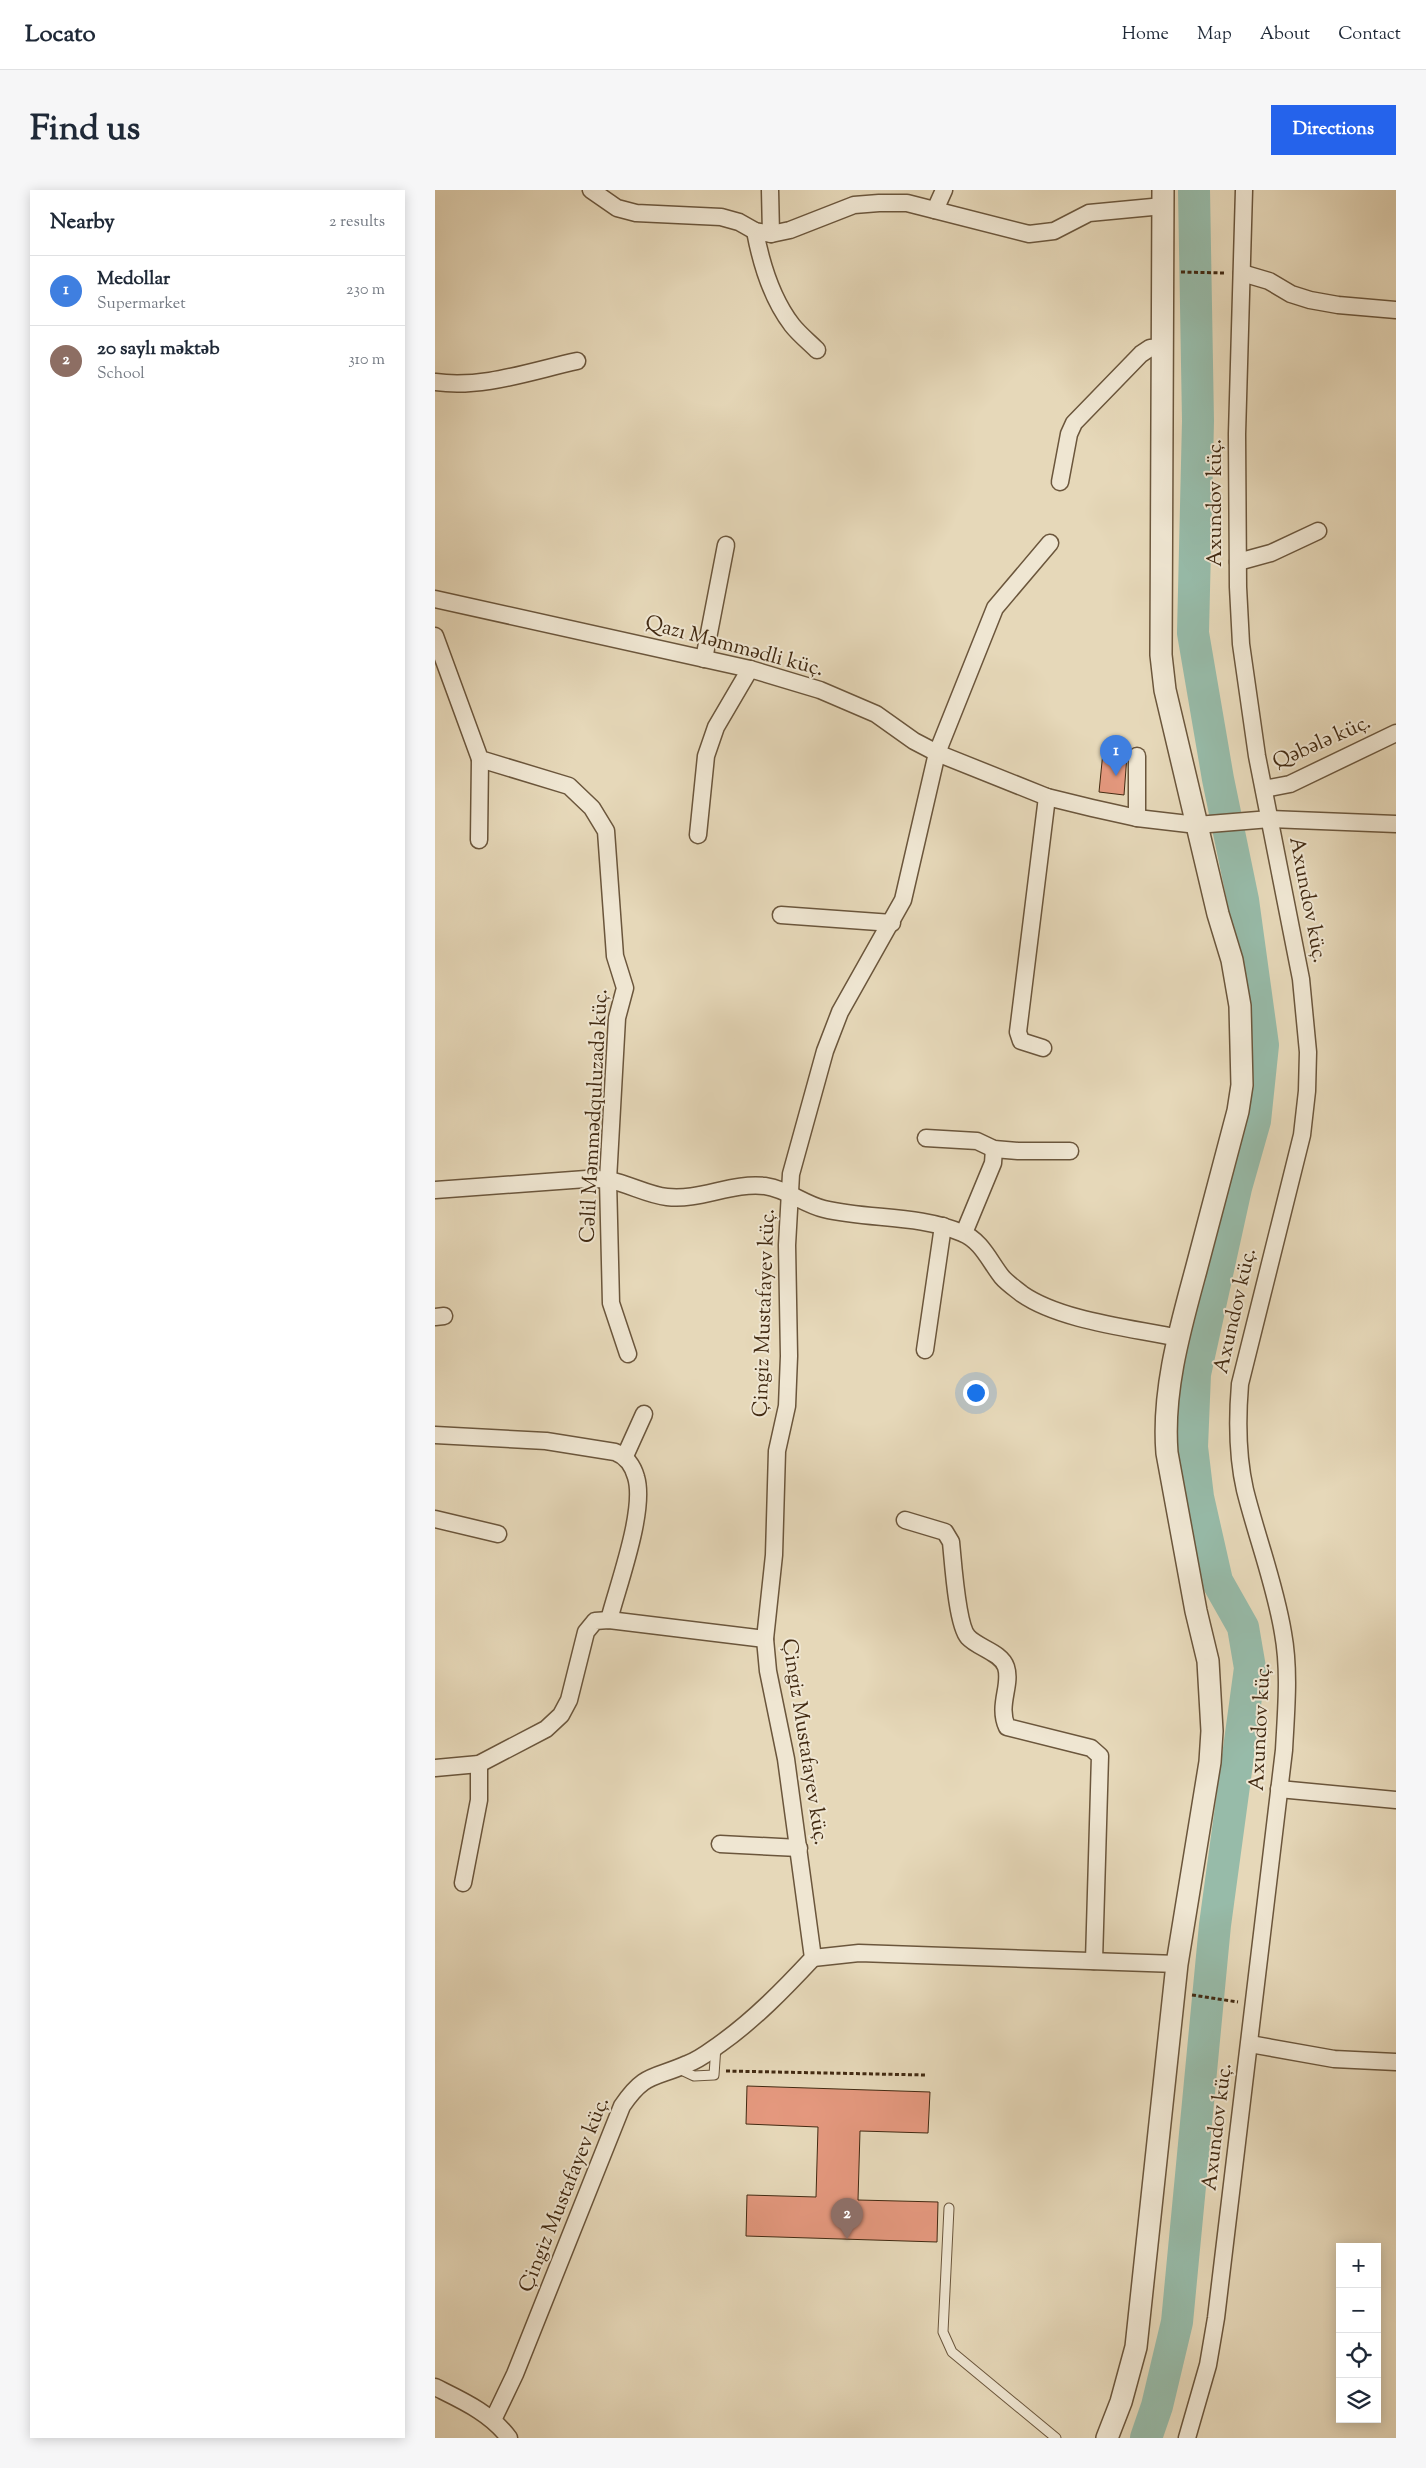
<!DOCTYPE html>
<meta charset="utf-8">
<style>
:root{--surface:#fff;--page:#f6f6f7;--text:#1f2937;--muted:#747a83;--line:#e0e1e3;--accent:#2563eb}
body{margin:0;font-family:"Sorts Mill Goudy",serif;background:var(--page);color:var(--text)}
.controls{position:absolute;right:15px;bottom:15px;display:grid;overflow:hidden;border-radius:0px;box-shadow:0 2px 12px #0003}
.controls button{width:45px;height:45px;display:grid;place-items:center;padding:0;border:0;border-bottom:1px solid var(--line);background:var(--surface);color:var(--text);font:25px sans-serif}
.you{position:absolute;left:540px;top:1202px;width:18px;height:18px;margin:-12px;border:4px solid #fff;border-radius:50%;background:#1a73e8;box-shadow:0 0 0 8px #1a73e833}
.badge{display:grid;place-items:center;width:32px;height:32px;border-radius:50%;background:var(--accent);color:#fff;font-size:16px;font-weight:700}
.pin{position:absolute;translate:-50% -41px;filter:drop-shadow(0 1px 2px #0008)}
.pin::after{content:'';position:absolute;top:26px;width:18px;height:15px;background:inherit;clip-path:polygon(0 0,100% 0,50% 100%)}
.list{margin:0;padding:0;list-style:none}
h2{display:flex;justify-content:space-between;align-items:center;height:65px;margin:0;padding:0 20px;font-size:21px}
h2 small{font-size:16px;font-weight:400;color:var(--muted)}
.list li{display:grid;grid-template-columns:32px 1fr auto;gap:15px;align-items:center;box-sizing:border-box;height:70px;padding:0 20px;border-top:1px solid var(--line)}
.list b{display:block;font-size:19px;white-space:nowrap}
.list p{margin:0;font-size:16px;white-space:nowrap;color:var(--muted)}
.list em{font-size:16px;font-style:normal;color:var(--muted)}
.icon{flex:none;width:28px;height:28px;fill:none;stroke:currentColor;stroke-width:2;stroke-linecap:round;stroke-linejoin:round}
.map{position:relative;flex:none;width:961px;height:2248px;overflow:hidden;border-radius:0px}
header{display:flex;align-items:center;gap:30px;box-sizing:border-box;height:70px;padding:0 25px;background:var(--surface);border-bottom:1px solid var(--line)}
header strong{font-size:24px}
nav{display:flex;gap:28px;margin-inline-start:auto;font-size:18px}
.intro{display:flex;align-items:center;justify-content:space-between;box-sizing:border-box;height:120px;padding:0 30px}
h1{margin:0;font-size:35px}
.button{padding:12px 22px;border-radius:0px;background:var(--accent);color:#fff;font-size:18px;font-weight:700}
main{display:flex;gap:30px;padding:0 30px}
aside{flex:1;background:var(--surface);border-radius:0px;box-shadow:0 2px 12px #0003}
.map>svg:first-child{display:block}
</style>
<header>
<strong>Locato</strong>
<nav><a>Home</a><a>Map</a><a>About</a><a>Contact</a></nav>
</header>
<div class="intro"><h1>Find us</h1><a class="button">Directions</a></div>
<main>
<aside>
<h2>Nearby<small>2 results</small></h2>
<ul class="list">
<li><span class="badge" style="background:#3f7fe0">1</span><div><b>Medollar</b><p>Supermarket</p></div><em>230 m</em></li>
<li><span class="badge" style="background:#8d6e63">2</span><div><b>20 saylı məktəb</b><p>School</p></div><em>310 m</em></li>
</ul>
</aside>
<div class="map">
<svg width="961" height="2248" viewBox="0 0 961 2248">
<rect width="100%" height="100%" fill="#e6d8b9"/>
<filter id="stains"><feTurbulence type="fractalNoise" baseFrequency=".004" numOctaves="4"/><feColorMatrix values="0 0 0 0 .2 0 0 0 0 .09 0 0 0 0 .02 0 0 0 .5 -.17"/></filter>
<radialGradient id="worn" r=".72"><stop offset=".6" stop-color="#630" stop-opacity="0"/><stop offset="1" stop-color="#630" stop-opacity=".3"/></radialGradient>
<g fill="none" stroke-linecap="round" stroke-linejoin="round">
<path stroke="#97bba9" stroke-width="32" d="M711,2248l11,-32 20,-84 38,-397 35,-257 -7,-41 -26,-46 -19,-84 -6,-50 3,-73 41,-186 19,-67 8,-76 -20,-145 -25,-121 -25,-146 5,-212 -4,-231"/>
</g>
<g fill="#e4987e" stroke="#422a12">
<path d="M668,562l24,3 -3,40 -25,-3z"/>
<path d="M312,1896l183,6 -2,41 -68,-2 -2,69 80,2 -1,40 -191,-6 1,-41 69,2 2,-70 -72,-3z"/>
</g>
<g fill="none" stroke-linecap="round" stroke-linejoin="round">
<g stroke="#6b563c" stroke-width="11">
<g id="service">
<path d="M242,1878l17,8 20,-1 2,-29"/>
<path d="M514,2018l-6,124 9,20 104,86"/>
</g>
</g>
<g stroke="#6b563c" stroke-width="19">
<g id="minor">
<path d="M156,0l26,18 19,5 85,4 18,5 16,9 16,3 19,-4 64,-25 25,-2h28l122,31 25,-3 35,-18 74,-7"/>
<path d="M335,0l1,44"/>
<path d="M500,20l9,-20"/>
<path d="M320,41c6,32 17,68 37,94 7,9 17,17 25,25"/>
<path d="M807,83l27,8 22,13 19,6 28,5 58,5"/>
<path d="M0,192c47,7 96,-11 142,-21"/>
<path d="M625,292l9,-48 5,-11 67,-69 9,-6 13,-1"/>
<path d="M803,372l33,-9 47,-22"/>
<path d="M0,409l315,70 70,21 56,24 38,27 23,12 110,44 45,11 45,10 60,7 73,-6 126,5"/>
<path d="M0,446l45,123 89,27 23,22 14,23 9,125 10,32 -8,30 -9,162 3,123 17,51"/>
<path d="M269,469l22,-114"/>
<path d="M829,599l26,-5 106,-51"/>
<path d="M702,628v-62"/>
<path d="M263,645l8,-79 10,-29 34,-58"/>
<path d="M44,650l1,-81"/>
<path d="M346,725l111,8"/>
<path d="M608,858l-22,-7 -3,-9 29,-235"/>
<path d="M491,948l51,3 17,8 24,2h52"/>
<path d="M0,1000l151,-11c8,0 16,0 23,1 20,4 39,15 58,17 33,4 65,-15 98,-11 22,3 38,18 59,23 46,11 94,5 138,24 19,7 28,29 40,44 5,6 14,12 20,17 39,27 110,34 156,44"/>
<path d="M529,1043l29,-70 1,-14"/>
<path d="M0,1127l9,-1"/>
<path d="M490,1160l18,-124"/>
<path d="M0,1245l111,6 69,11c11,4 18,14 21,25 10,33 -18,108 -27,143"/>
<path d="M190,1266l19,-42"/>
<path d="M0,1329l63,15"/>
<path d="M470,1330l40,12 6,10c2,19 6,83 17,95 10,11 33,15 38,30 6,18 -9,38 1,60l84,21 9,8 -6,205"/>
<path d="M0,1578l44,-4 67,-35 15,-14 8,-15 17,-68 9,-11 14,-1 156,19"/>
<path d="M844,1599l117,11"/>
<path d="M285,1654l79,4"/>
<path d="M28,1693l16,-83v-36"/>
<path d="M378,1768l46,-5 318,11"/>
<path d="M815,1854l84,15 62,3"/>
<path d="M0,2197c26,13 56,26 74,51"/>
<path d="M58,2230l22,-46 107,-268c23,-34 32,-27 65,-42 12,-4 23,-13 33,-20 34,-24 65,-56 93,-86l-27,-199 -18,-88 -3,-32 9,-84 3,-104 10,-45 2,-50 -2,-111 4,-71 34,-123 15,-39 63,-112 34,-147 58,-145 55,-65"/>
<path d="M752,2248l21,-73 8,-47 68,-568c2,-39 6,-79 -1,-117 -8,-49 -26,-95 -38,-143 -8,-35 -8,-70 -5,-106l62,-249 5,-44 1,-39 -7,-73 -44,-223 -16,-112 -3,-57 -1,-153 7,-244"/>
</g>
</g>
<g stroke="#6b563c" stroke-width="24">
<path id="tertiary" d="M672,2248l14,-36 15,-55 41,-383 33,-202 2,-31 -4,-70 -12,-50 -29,-158c-5,-62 13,-124 29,-183 14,-53 28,-106 42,-159l4,-26 -2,-79 -8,-46 -14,-46 -53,-224 -4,-35 2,-465"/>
</g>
<g stroke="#422a12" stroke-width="3" stroke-dasharray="4 2.5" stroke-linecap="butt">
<path d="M746,82l44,1"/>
<path d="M757,1805l46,7"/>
<path d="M291,1881l199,4"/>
</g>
<use href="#service" stroke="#efe6d2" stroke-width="9"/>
<use href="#minor" stroke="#efe6d2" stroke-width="16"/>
<use href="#tertiary" stroke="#efe6d2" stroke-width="21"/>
</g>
<g text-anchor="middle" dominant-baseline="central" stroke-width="4" stroke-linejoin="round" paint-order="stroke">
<g font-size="21" fill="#422a12" stroke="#efe6d2">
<text transform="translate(781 313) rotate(-90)">Axundov küç.</text>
<text transform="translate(299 457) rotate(15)">Qazı Məmmədli küç.</text>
<text transform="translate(887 553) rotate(-24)">Qəbələ küç.</text>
<text transform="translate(872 710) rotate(79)">Axundov küç.</text>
<text transform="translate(160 926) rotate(-87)">Cəlil Məmmədquluzadə küç.</text>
<text transform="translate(801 1121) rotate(-77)">Axundov küç.</text>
<text transform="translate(330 1123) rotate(-88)">Çingiz Mustafayev küç.</text>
<text transform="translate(826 1537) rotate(-87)">Axundov küç.</text>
<text transform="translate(369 1552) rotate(81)">Çingiz Mustafayev küç.</text>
<text transform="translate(783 1937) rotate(-83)">Axundov küç.</text>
<text transform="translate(130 2005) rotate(-68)">Çingiz Mustafayev küç.</text>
</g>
</g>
<rect width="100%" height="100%" filter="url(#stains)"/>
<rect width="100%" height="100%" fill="url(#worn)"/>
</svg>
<div class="controls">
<button>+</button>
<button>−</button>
<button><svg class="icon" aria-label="locate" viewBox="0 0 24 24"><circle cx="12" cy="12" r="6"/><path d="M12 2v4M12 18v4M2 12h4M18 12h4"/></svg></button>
<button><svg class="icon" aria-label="layers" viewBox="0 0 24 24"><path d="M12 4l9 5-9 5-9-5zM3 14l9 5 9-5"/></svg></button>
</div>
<div class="you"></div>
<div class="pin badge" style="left:681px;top:586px;background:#3f7fe0">1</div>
<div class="pin badge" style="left:412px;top:2049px;background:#8d6e63">2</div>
</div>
</main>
